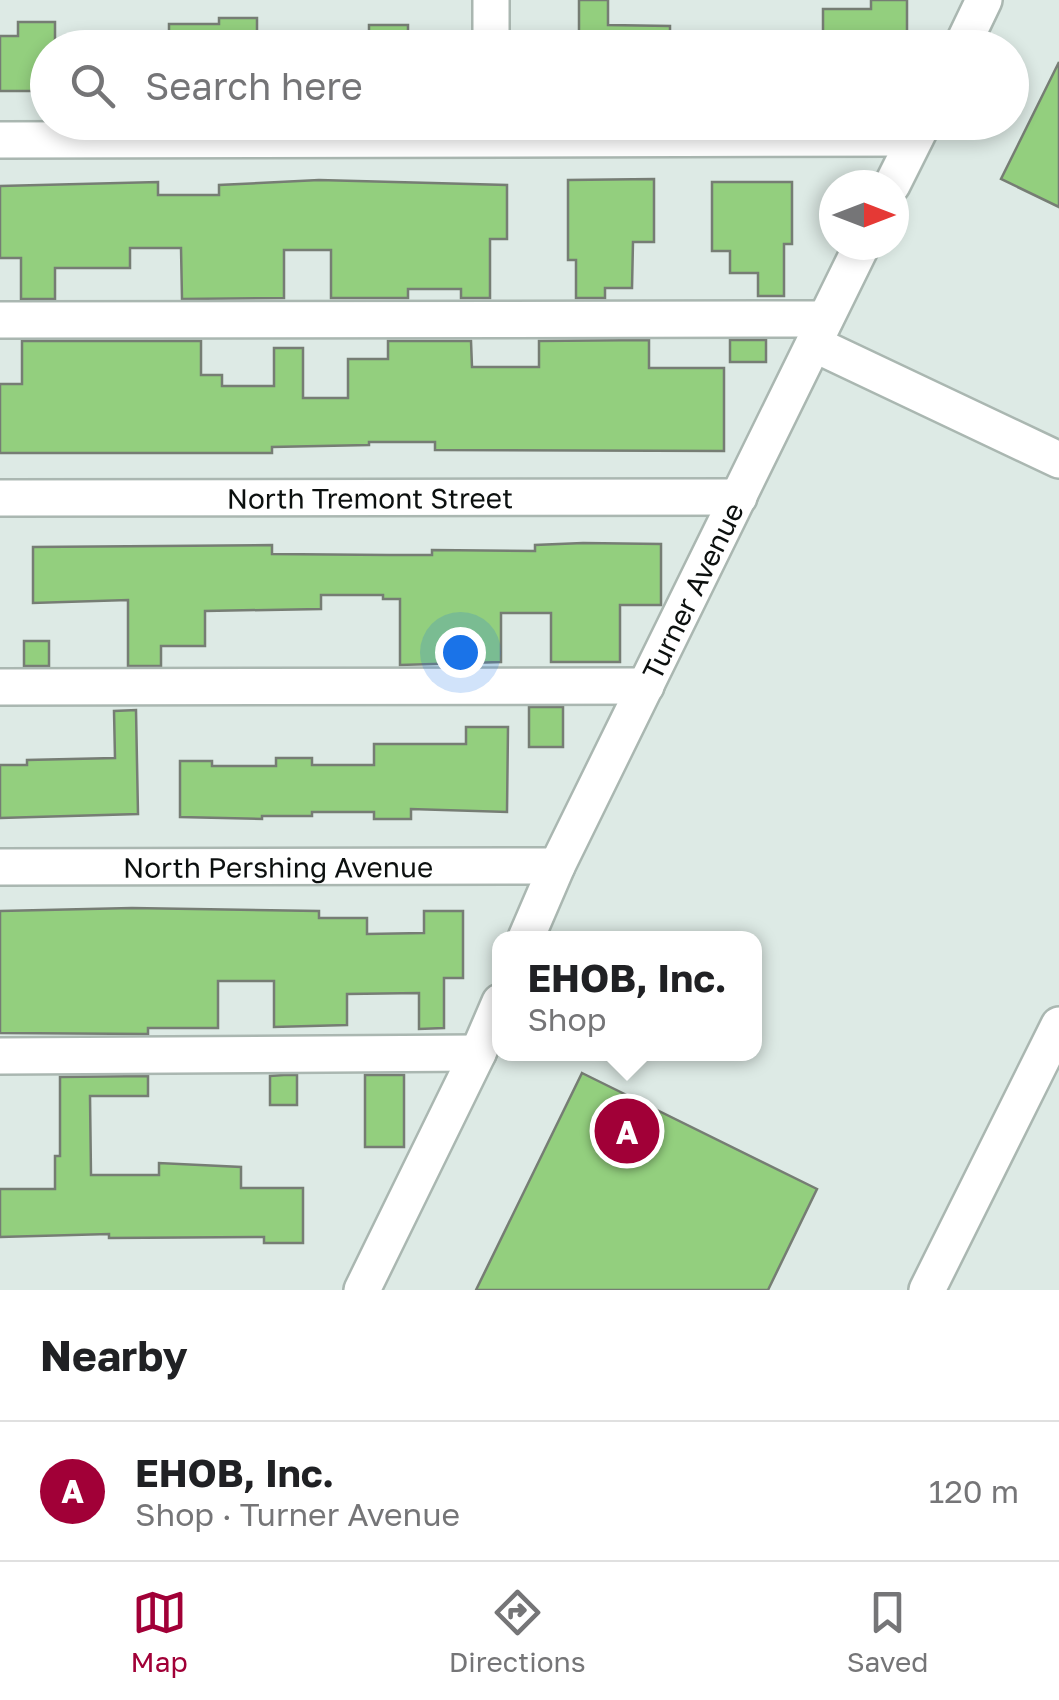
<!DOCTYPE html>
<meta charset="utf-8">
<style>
:root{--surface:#fff;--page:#f6f6f6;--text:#202124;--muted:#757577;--line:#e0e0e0;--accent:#a10037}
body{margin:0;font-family:"Golos Text",sans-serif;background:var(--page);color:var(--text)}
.compass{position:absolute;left:819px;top:170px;width:90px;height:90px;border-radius:50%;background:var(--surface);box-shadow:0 5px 15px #0003;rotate:90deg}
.you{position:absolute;left:460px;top:652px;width:35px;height:35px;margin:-25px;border:8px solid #fff;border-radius:50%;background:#1a73e8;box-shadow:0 0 0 15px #1a73e833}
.badge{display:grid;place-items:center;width:65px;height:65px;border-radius:50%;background:var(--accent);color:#fff;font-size:32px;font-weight:700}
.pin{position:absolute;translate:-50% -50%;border:5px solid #fff;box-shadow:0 2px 10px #0006}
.popup{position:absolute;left:492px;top:931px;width:270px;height:130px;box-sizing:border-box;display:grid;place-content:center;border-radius:20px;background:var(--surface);filter:drop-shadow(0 2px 8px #0005);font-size:32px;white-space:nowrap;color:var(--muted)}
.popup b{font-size:38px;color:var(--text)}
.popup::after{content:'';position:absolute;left:50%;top:100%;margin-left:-20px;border:20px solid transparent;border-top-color:var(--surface)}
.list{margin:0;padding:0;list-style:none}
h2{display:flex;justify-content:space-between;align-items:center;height:130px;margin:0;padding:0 40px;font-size:42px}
h2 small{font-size:32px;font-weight:400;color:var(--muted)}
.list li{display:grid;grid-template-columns:65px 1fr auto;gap:30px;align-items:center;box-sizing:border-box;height:140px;padding:0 40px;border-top:2px solid var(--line)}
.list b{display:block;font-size:38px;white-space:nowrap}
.list p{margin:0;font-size:32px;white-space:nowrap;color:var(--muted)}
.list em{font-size:32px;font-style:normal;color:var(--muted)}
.icon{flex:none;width:55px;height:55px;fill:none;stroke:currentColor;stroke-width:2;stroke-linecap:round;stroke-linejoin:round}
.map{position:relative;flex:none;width:1059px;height:1290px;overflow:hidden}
.search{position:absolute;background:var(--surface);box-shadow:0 5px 15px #0003;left:30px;right:30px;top:30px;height:110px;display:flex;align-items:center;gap:25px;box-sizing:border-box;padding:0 35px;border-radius:55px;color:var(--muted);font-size:38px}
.sheet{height:270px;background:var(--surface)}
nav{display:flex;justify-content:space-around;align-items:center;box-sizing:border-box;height:140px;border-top:2px solid var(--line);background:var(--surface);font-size:28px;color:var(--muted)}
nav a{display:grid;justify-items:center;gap:5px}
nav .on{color:var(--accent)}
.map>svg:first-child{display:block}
</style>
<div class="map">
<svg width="1059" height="1290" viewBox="0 0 1059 1290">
<rect width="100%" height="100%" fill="#ddeae5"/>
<g fill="#93cf7e" stroke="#767d74" stroke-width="2.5">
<path d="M579,0h29v25l62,1v22h-91z"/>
<path d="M871,0h36v48h-84v-39h48z"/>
<path d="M219,18h38v30h-88v-24h50z"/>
<path d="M18,22h37v26h-7v43h-48v-55h18z"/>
<rect x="369" y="25" width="39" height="23"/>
<path d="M1059,62v145l-58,-28z"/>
<path d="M654,179v63h-21l-1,46h-27v10h-29v-38h-8v-80z"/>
<path d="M319,180l188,5v54h-17v59h-29v-9h-53v9h-77v-48h-47v48l-102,1 -1,-51h-51v20h-75v31h-34v-41h-21v-72l158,-4v13h61v-10z"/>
<path d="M712,182h80v62h-8v52h-26v-23h-28v-22h-18z"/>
<path d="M649,340v28h75v83l-289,-1v-8h-66v3l-97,2v6h-272v-69h22v-43h179v34h21v11h52v-38h29v50h45v-39h40v-18h83l1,26h67v-26z"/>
<rect x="730" y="340" width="36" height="22"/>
<path d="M583,543l78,1v61h-41v57h-69v-49h-50v49l-101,3v-66h-17v-4h-62v14l-116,2v35h-44v20h-33v-66l-95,3v-56l239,-2v9l117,1h43v-5l103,1v-6z"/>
<rect x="24" y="641" width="25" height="25"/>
<rect x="529" y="707" width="34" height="40"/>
<path d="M136,710l2,104 -138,4v-53h27v-5l88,-2 -1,-47z"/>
<path d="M466,727h42l-1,85 -96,-3v10h-37v-7h-62v4h-50v3l-82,-2v-56h32v5h64v-8h36v7h62v-21h92z"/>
<path d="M132,908l187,3v7h48v16l57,-1v-22h39v67h-19v50l-25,1v-36l-72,1v31l-73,2v-46h-56v47h-70v6l-148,-1v-122z"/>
<path d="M582,1073l235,116 -49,101h-292z"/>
<path d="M284,1075h13v30h-27v-29z"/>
<rect x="365" y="1075" width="39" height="72"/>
<path d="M148,1076v20h-58l1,79h68v-12l82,4v21h62v55h-39v-6l-155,1v-4l-109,3v-48h55v-33h5v-79z"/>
</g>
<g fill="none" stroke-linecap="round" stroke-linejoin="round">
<g stroke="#aab7b1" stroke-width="40">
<g id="minor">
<path d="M491,0v48"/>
<path d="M961,48l23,-48"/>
<path d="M0,140l915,-2"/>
<path d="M892,185l31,-62"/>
<path d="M0,320l825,-1"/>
<path d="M814,344l245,116"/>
<path id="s1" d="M0,498l739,-1"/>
<path d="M0,687l646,-1"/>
<path id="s2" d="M0,867l557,-1"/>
<path id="s3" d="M526,938l31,-72 305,-621"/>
<path d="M0,1056l478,-3"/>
<path d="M362,1290l116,-237 22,-51"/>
<path d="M927,1290l132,-265"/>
</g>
</g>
<use href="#minor" stroke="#fff" stroke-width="35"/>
</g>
<g text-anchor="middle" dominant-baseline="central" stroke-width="8" stroke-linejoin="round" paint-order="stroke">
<g font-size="28" fill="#0c100f" stroke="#fff">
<text stroke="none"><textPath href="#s1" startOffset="370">North Tremont Street</textPath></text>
<text stroke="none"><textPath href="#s3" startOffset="385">Turner Avenue</textPath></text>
<text stroke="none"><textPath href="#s2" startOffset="278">North Pershing Avenue</textPath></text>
</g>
</g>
</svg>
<svg class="compass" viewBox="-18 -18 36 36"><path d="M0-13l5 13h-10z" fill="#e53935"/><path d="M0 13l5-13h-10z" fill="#757577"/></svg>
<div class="you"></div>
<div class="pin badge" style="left:627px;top:1131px">A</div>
<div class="popup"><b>EHOB, Inc.</b>Shop</div>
<div class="search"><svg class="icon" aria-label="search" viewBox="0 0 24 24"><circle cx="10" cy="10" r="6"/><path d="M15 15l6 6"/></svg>Search here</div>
</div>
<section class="sheet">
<h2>Nearby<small></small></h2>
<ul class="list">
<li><span class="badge">A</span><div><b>EHOB, Inc.</b><p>Shop · Turner Avenue</p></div><em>120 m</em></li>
</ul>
</section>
<nav>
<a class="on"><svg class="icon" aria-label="map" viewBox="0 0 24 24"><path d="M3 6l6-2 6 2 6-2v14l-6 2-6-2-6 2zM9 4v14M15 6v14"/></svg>Map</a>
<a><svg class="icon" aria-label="directions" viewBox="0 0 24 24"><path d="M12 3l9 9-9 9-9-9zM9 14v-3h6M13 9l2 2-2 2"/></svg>Directions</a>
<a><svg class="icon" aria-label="saved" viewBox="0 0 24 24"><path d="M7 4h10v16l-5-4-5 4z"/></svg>Saved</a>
</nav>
